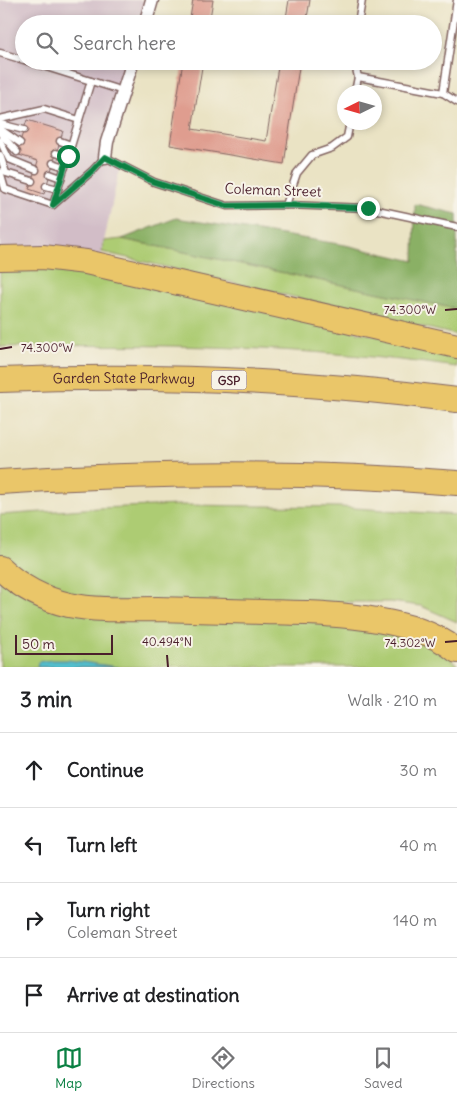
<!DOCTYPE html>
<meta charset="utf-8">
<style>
:root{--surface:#fff;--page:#f6f6f6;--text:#202124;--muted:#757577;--line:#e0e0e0;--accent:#0b8043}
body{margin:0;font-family:Delius,sans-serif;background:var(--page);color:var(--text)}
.compass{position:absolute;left:337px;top:85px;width:45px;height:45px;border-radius:50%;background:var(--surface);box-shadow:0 2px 8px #0003;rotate:265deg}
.scale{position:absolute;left:15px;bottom:12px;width:98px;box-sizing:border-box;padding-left:5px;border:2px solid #4a1f2b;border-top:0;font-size:14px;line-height:18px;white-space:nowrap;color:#4a1f2b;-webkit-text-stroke:4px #f7f3e8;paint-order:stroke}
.stop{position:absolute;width:15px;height:15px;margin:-11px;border:4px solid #0b8043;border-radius:50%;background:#fff}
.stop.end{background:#0b8043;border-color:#fff;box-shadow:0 1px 5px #0008}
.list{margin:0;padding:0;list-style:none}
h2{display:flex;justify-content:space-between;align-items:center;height:65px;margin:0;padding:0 20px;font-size:21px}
h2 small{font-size:16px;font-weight:400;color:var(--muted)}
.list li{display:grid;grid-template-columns:32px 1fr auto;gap:15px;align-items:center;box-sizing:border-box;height:75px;padding:0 20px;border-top:1px solid var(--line)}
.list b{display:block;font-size:19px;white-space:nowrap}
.list p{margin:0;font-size:16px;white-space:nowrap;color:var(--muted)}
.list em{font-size:16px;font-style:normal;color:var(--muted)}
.icon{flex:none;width:28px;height:28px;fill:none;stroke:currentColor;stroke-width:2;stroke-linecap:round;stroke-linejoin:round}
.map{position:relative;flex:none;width:457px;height:667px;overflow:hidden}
.search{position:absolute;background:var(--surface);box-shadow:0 2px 8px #0003;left:15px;right:15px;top:15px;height:55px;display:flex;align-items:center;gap:12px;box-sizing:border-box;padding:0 18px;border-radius:28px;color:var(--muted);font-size:19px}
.sheet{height:365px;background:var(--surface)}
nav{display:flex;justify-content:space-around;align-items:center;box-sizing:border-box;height:70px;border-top:1px solid var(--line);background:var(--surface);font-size:14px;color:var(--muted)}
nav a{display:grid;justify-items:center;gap:2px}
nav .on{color:var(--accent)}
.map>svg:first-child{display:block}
</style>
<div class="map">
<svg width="457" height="667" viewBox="0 0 457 667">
<rect width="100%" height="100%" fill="#f7f3e8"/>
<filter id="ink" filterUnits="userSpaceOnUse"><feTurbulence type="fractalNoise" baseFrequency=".02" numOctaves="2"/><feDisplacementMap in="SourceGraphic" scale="10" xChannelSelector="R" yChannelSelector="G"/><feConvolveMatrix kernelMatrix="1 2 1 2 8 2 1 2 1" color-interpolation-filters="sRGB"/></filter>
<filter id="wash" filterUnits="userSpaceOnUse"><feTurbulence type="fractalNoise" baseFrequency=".0096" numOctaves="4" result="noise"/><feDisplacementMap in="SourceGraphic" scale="20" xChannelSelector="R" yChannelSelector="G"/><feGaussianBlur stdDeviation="1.12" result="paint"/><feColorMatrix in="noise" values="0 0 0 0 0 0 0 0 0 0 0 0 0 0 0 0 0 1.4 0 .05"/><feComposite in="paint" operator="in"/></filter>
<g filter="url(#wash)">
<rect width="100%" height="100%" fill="#eae3c4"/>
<path fill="#d2bdc7" d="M0,0h152l-7,24h-121v37h109l-28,96 15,9 -21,99 -99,-7z"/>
<g fill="#adcc73" stroke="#7c764f">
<path d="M122,239l335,70v26l-355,-83 2,-11z"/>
<path d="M0,266h47l410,87v14c-151,-21 -304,-24 -457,-20z"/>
<path d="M181,505l159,2 117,8v107l-36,-16 -30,-4h-284l-58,-10 -49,-34v-43l98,-7z"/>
<path d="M0,577l17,13 303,31 87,14 36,16 14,13v3h-457z"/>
</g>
<path fill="#8ab065" stroke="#6a6848" d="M415,204l42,10v95l-335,-70 54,-21 169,27 69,16z"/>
<path fill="#52becc" stroke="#4e6e7c" d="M52,660h16l50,7h-81l1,-5z"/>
<g id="blocks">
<g fill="#df9d8f">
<path d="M193,0h20l-4,24h-20z"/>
<path d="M289,0h21l-4,24h-21z"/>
<path d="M183,61h20l-11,68 74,12 13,-80h21l-16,103 -114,-19z"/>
<path d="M27,120l36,11 -19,63 -15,-5 9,-28 -22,-7z"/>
</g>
</g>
</g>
<g filter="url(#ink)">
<use href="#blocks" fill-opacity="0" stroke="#826461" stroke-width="1"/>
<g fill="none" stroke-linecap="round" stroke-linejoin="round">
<g stroke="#826461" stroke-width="9">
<g id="lane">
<path d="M358,24l4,-24"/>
<path d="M0,53l24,7"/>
<path d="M27,61l64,20"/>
<path d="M354,61l4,16 -3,15"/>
<path d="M358,77l85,16 14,-93"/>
<path d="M443,93l14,9"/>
<path d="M0,119l44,-10 35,11 12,-39 32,10"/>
<path d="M0,124l24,6"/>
<path d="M0,129l20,14"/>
<path d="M0,133l17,19"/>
<path d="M0,141l9,18 27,11"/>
<path d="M60,141l11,4"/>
<path d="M56,153l12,4"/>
<path d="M0,155l6,18 26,8"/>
<path d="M53,163l12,4"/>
<path d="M0,172l5,17 48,16"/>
<path d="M50,174l11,4"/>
<path d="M46,186l12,3"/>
<path d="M53,205l39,-34 13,-14 49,25 73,24 59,-1 82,3 89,19"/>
<path d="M53,205l26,-85"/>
<path d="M286,205l11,-32 15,-18 20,-7 15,-11 3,-15"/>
</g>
</g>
<g stroke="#826461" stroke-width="15">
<g id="street">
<path d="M145,24l7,-24"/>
<path d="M105,157l2,-15 26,-81"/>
</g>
</g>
<g stroke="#826461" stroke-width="26">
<g id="highway">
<path d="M0,258l43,-1 43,5 371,84"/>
<path id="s1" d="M0,380c153,-6 305,0 457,20"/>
<path d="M0,482c152,-10 305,-11 457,1"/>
<path d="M0,568c19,18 43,31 69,37 29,6 59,4 88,4 35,1 71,2 106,3 38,1 76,1 114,8 28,5 57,12 80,31"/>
</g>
</g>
<use href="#lane" stroke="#fff" stroke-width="6"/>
<use href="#street" stroke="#fff" stroke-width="12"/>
<use href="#highway" stroke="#eac669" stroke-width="24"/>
</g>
</g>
<g fill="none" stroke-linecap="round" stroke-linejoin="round" filter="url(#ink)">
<path stroke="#0b8043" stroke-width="6" d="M68,156l-15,49 39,-34 13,-14 49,25 73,24 59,-1 82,3"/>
</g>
<path fill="none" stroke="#4a1f2b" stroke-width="2" d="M445,310l12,-1M0,349l12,-2M445,642l12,-1M167,655l1,12"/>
<g text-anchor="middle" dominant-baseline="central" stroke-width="4" stroke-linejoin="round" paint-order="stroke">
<rect fill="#f7f3e8" stroke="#7e5f64" stroke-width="1" x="211.5" y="370.5" width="35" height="19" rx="4"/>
<g font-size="12" font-weight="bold" fill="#4a1f2b">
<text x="229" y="380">GSP</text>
</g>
<g font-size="14" fill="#4a1f2b" stroke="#f7f3e8">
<text transform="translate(273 190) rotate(2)">Coleman Street</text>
<text stroke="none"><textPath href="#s1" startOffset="124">Garden State Parkway</textPath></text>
</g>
</g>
<g font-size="12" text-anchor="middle" fill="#4a1f2b" stroke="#f7f3e8" stroke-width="4" stroke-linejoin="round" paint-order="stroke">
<text x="410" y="314">74.300°W</text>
<text x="47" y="352">74.300°W</text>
<text x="167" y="646">40.494°N</text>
<text x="410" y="647">74.302°W</text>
</g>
</svg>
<svg class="compass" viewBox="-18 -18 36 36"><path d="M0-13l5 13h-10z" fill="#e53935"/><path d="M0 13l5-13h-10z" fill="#757577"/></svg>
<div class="scale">50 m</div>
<div class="stop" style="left:68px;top:156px"></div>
<div class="stop end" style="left:368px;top:208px"></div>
<div class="search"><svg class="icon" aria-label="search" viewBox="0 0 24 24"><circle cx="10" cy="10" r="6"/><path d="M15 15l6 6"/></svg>Search here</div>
</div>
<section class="sheet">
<h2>3 min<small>Walk · 210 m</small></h2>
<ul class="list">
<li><svg class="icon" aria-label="ahead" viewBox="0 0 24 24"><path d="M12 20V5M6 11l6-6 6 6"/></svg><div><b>Continue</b></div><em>30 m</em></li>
<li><svg class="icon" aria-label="left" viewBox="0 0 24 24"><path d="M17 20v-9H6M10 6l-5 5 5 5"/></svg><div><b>Turn left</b></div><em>40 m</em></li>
<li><svg class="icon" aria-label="right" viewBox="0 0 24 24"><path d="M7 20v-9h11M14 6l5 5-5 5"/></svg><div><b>Turn right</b><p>Coleman Street</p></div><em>140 m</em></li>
<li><svg class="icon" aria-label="arrive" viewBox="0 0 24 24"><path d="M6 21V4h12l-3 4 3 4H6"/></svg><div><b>Arrive at destination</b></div></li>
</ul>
</section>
<nav>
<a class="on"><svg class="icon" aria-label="map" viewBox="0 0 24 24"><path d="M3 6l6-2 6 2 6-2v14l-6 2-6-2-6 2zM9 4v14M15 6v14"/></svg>Map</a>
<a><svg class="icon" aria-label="directions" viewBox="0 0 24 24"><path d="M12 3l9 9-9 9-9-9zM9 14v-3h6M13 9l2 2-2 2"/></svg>Directions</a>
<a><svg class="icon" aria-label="saved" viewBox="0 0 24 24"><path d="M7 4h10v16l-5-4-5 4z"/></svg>Saved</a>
</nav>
